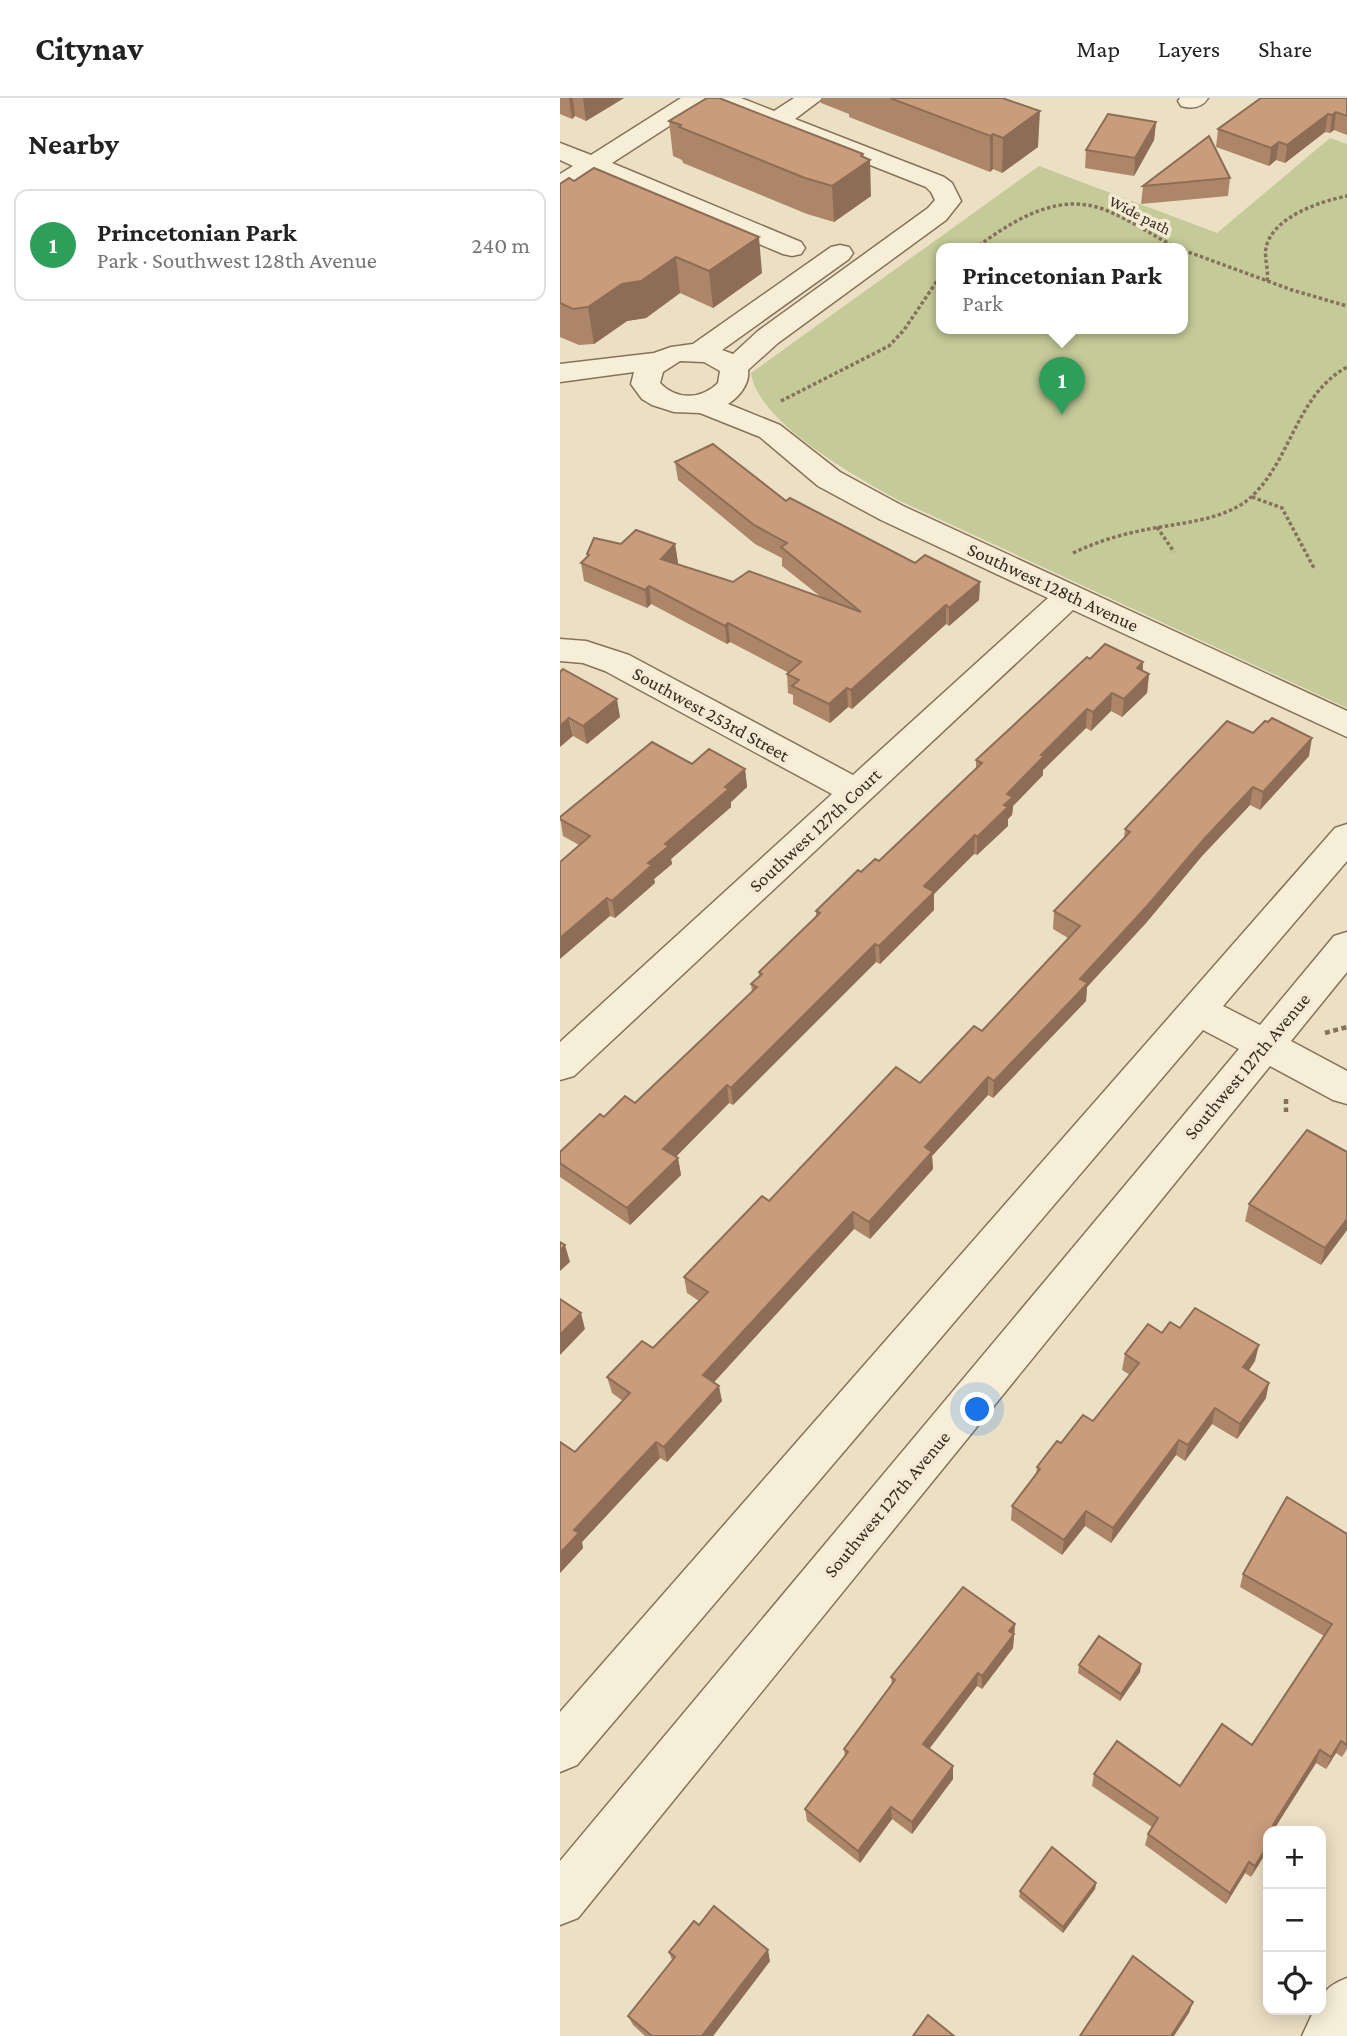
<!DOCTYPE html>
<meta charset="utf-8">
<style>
:root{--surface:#fff;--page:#f2f2f2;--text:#222;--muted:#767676;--line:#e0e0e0;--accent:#922e2e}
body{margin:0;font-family:"Crimson Pro",serif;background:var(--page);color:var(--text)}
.controls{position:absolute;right:21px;bottom:21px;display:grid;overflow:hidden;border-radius:14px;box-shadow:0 4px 18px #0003}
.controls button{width:63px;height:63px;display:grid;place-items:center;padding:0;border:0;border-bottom:2px solid var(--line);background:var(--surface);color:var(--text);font:35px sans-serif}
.you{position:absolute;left:418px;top:1312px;width:24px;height:24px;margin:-18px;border:5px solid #fff;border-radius:50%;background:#1a73e8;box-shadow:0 0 0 10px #1a73e833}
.badge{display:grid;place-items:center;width:46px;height:46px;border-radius:50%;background:var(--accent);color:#fff;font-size:23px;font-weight:700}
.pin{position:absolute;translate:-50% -58px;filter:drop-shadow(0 2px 4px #0008)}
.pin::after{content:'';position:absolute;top:37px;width:24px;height:21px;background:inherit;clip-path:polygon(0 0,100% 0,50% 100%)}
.popup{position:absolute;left:376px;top:145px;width:252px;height:91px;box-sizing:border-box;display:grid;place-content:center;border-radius:14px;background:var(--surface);filter:drop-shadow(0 2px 5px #0005);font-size:23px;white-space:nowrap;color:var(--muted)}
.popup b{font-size:26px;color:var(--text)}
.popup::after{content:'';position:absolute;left:50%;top:100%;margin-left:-14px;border:14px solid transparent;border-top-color:var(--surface)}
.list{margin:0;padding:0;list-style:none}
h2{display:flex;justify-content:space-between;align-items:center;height:91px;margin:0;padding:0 28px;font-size:30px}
h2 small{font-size:23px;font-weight:400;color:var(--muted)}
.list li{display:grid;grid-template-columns:46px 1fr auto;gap:21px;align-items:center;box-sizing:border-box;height:112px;margin:0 14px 14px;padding:0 14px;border:2px solid var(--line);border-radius:14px}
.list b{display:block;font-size:26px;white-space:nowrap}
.list p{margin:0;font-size:23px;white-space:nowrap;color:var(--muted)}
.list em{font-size:23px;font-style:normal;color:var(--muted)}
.icon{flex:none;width:38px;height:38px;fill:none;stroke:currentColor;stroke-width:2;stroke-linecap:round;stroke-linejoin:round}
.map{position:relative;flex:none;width:787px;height:1938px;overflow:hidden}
header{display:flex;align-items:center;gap:42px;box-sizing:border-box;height:98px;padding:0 35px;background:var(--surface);border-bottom:2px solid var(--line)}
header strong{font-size:33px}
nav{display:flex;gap:38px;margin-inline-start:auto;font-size:24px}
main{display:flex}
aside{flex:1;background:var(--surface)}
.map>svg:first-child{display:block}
</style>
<header>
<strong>Citynav</strong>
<nav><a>Map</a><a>Layers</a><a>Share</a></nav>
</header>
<main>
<aside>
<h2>Nearby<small></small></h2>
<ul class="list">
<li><span class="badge" style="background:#2e9e5b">1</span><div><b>Princetonian Park</b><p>Park · Southwest 128th Avenue</p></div><em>240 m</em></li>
</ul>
</aside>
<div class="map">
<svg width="787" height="1938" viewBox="0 0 787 1938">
<rect width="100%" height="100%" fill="#ece0c4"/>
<path fill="#c4ca98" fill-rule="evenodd" d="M770,40l17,6v564l-449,-208c-41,-23 -140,-77 -147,-127l288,-207 178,67zM381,151h242v80h-242z"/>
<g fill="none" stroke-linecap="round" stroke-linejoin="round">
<g stroke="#86725b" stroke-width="3">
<g id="minor">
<path d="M121,0h60l33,13 20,-13h29l-28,21 149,58 8,6 9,18 -15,19 -168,123 -30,27c2,14 -9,27 -20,34l52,21 60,47 63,34 444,205v26l-274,-127 -499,466 -14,4v-38l272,-248 -227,-123 -22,-8 -23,-2v-22l26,2 43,14 224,120 195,-177 -167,-78 -63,-34 -58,-49 -60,-24 -26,-1 -22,-7 -10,-6 -11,-15 3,-12 -74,10v-18l94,-11 17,-6 22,-3 138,-97 9,-2 9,2 4,6 -4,6 -127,91 11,4 25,-23 170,-123 7,-8 -4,-8 -5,-5 -218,-86 -96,62 189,79 4,6 -4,6 -9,2 -9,-2 -189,-79 -25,15 -9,3v-19l13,-8 -13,-6v-17l31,12zM120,263l24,1 16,9 -2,12c-17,17 -42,17 -58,0l3,-11z"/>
<path d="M620,0h28c-6,10 -16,11 -27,8l-3,-5z"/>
<path d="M787,726v37l-124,145 37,19 74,-89 13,-4v40l-56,69 56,30v33l-14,-4 -63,-34 -692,852 -18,7v-64l679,-812 -36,-19 -626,735 -17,7v-60l775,-884z"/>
<path d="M787,1880v58h-45l12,-26h7c0,-20 9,-25 26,-32z"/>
</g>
</g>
<g stroke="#86725b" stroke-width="3.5" stroke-dasharray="3.5 2.5" stroke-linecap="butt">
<path d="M414,151c37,-27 81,-57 129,-40 27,10 51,28 77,40"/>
<path d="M623,152l109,40 55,16"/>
<path d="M707,183c2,-11 -3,-22 -1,-33 6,-31 55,-47 81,-52"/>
<path d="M221,303l108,-55 15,-16 37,-55"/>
<path d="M692,399l30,11 32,60"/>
<path d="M597,429l17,25"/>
<path d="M513,455c23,-11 46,-18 71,-23 33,-7 80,-9 106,-32 42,-38 45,-102 97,-131"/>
</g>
<g stroke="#86725b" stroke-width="4.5" stroke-dasharray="5 3.5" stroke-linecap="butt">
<path d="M765,935l22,-6"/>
<path d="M726,1001v13"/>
</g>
<use href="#minor" fill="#f7eed7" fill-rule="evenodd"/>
</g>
<g fill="#ad866a">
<path d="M0,0h64l-38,23 -11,-5 -3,3 -12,-5z"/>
<path d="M261,0h181l36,49 -36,26 -9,-4 -3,3 -141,-55v-3l-28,-11z"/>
<path d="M787,0v37l-13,-5 -4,3 -5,-1 -40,31 -9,-3 -7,6 -53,-19 2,-18z"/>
<path d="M109,23l194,33 8,42 -37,26 -27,-8 -124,-51 -1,-3 -9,-4z"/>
<path d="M596,24l-2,18 -20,36 -49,-8 1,-18z"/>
<path d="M670,80l-2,18 -87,8 2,-18z"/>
<path d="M0,86l202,89 -49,35 -33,-15 -34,25 -19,3 -33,23 -15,1 -19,-8z"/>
<path d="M115,364l111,39 129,62 65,19 -1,18 -30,26 -3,-2 -94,85 -4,-2 -18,16 -37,-19v-9l-5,-2 -1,-19 2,-1 -59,-31 -3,2 -76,-40 -4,4 -63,-27 -3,-18 7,-7 -1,-2 34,-10h54l3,19 -2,1 57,18 88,15 -39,-31v-8l-27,-14 -77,-64z"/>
<path d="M530,561l53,3v9l6,3 -2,19 -25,24 -11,-6 -20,20 -5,-3 -43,42v5l-30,31 -1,9 -4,4v7l-31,29 -3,-1 -40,40v16l-54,54 -4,-2 -143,143 -4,-2 -53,53 2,2 3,17 -51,50 -70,-48v-25l44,-35 31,-14 117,-111 -1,-8 8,-7v-5l57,-56v-5l45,-39 18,-11 97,-92v-9z"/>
<path d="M0,574l60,45 -33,27 -14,-8z"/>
<path d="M693,635l56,23 -49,54 -10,-5 -48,51 -56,67 -59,64 -1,14 -93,97 -5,-3 -56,61 1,13 -63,70 -16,-10 -140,153 8,19 -55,61 -7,-4 -78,84 1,6 -23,25 15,-121 48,-51 -11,-8 -5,-16 46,-29 46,-47 -12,-8 -3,-16 85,-76 151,-118 62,-52 86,-93 -15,-9 1,-18 70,-73 1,-9z"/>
<path d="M132,666l53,5 2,18 -16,15v5l-60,52 1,5 -18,15 1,4 -40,35 -5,-2 -31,-71 -16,-9 -3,-19z"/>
<path d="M689,1106l98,26 -26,35 -76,-44z"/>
<path d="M620,1230l75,33 -6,9 17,28 -29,41 -25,-15 -27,37 -9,-6 -65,88 -26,-17 -23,29 -51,-35 1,-14 24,-32 1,-7 24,-24 32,-22 37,-46 -8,-5 3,-16 37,-21z"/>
<path d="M787,1436v215l-5,8 -6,-4 -10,16 -10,-6 -41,64 -24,50 -6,-4 -19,31 -81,-59 3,-11 4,-7 -60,-41 2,-12 86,12 72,-41 72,-109 -84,-49 3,-13z"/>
<path d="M455,1526l-2,24 -31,41 -5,-3 -48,63 24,30 -41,55 -20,-15 -32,44 -53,-42 -2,-12 40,-52 -1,-8 48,-64 -1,-8z"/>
<path d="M581,1566l-1,8 -20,29 -42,-28 1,-8z"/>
<path d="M536,1785l-1,6 -32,44 -44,-36 1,-6z"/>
<path d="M139,1827l71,36 -57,75h-68l-12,-11 -5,-9 44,-56 -3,-8z"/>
</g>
<g fill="#8d6d56">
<path d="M9,0h4l2,18 -3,3z"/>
<path d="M23,0h41l-38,23z"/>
<path d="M480,13l-2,36 -36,26 1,-35z"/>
<path d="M776,14l-2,18 -4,3 2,-18z"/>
<path d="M768,16l-3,18 -40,31 2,-18z"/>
<path d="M596,24l-2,18 -20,36 1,-18z"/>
<path d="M433,36v35l-3,3v-36z"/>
<path d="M719,44l-3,18 -7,6 2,-18z"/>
<path d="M303,56l1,10 6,-4 1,36 -37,26 -2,-36z"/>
<path d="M199,139l3,36 -49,35 -4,-37z"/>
<path d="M116,159l4,36 -34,25 -19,3 -33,23 -6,-37 34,-23z"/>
<path d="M115,446l3,19 -15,15 -2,-19z"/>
<path d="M420,484l-1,18 -30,26v-18z"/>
<path d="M89,488l2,18 -4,4 -2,-18z"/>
<path d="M386,507v19l-94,85 -1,-19z"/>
<path d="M168,525l2,19 -3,2 -2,-18z"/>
<path d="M583,564l-1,19 -5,-13z"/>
<path d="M589,576l-2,19 -25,24 2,-18z"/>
<path d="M287,590l1,19 -18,16 -1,-19z"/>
<path d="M552,595l-1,18 -20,20 2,-19z"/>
<path d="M57,601l3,18 -33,27 -4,-18z"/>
<path d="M527,611l-1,19 -43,42v5l-30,31 -1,9 -4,4v7l-31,29v-18l27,-32 3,-11 34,-39z"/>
<path d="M9,620l4,18 -13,11v-21z"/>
<path d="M752,640l-3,18 -49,54 3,-18z"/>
<path d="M185,671l2,18 -16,15v5l-60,52 1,5 -18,15 1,4 -40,35 -3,-17 36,-38 17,-19 60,-57z"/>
<path d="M693,689l-3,18 -48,51 -56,67 -59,64 -1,14 -93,97 1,-17 86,-102 125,-141z"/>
<path d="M415,737l-1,19 -40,40v16l-54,54 -1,-18 45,-60z"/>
<path d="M47,800l3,18 -50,43v-21z"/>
<path d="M315,846l1,18 -143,143 -2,-17z"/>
<path d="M428,979v18l-56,61 1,13 -63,70 -1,-17 56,-75z"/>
<path d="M167,987l2,18 -62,63 -4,-17z"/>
<path d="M118,1060l3,17 -51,50 -3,-17z"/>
<path d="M293,1114l1,17 -148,162 -3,-16z"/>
<path d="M787,1121v11l-26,35 4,-17z"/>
<path d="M5,1147l5,17 -10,9v-20z"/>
<path d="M21,1215l4,16 -25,26v-20z"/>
<path d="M699,1247l-4,16 -15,22 3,-16z"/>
<path d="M709,1285l-3,15 -29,41 3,-15z"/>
<path d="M159,1288l3,15 -55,61 -3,-15z"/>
<path d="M655,1310l-3,16 -27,37 3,-16z"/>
<path d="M619,1342l-3,15 -65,88 2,-15z"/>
<path d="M96,1344l4,16 -78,84 1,6 -23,25v-20l14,-23z"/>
<path d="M526,1413l-1,15 -23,29 2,-15z"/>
<path d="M455,1526l-2,24 -31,41v-13l27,-45z"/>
<path d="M581,1566l-1,8 -20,29 1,-7z"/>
<path d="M418,1575l-1,13 -54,71v-13z"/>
<path d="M781,1643l-5,12 -10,16 5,-12z"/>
<path d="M760,1652l-4,13 -43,68v-6z"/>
<path d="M393,1668v13l-41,55v-12z"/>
<path d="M331,1709l1,12 -32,44 -2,-12z"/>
<path d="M708,1747v5l-17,27 4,-11z"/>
<path d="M689,1764l-4,11 -19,31 4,-11z"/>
<path d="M536,1785l-1,6 -32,44v-6z"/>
<path d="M208,1852l2,11 -57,75h-11z"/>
<path d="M633,1904l-4,11 -15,23h-3z"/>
</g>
<g fill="#c99c7b" stroke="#8d6d56" stroke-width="2">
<path d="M147,0h12l144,56 -2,2 9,4 -38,26 -27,-8 -126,-51 2,-2 -12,-4z"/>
<path d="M330,0h112l38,13 -37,27 -10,-4 -3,2z"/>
<path d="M701,0h86v18l-11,-4 -4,3 -4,-1 -41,31 -8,-3 -8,6 -53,-19z"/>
<path d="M548,16l48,8 -21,36 -49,-8z"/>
<path d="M649,38l21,42 -87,8z"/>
<path d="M34,70l165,69 -50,34 -33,-14 -35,24 -19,3 -34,23 -15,2 -13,-6v-119l9,-6 5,3z"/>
<path d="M153,346l73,57 4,-3 125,65 10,-8 55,27 -31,26 -3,-3 -95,85 -4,-2 -18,16 -37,-18 7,-6 -12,-6 14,-12 -73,-39 -3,3 -76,-40 -4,4 -64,-27 8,-8 -2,-1 7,-16 27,6 15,-14 39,14 -14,15 72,23 16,-11 112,41 -80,-65 6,-4 -33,-18 -79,-63z"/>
<path d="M545,546l38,18 -6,6 12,6 -25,25 -12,-6 -19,19 -6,-3 -46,46 3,1 -37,38 6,3 -9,8 4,2 -31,30 -2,-2 -51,51 10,6 -55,54 -4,-2 -144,144 -4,-3 -64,64 15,9 -51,50 -67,-45v-11l40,-38 4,3 21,-21 10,7 122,-116 -6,-3 11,-10 -3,-2 61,-59 -4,-2 42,-41 3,2 14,-13 4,2 103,-98 -6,-3 111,-103 3,2z"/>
<path d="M3,571l54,30 -34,27 -14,-8 -9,8v-54z"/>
<path d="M712,620l40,20 -49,54 -10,-5 -48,51 -57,67 -68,74 8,4 -94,98 -6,-4 -63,70 7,5 -63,70 -16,-10 -150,163 16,11 -55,61 -8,-5 -82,88 5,3 -19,20v-111l15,10 55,-59 -23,-16 35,-36 11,7 55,-56 -24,-15 78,-81 7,5 127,-134 24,16 54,-57 8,5 98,-105 -26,-15 76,-79 -5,-3 102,-108 26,12 12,-12 3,1z"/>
<path d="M92,644l40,22 17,-15 36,20 -20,18 4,2 -64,55 4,2 -21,17 4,2 -40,36 -5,-3 -47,40v-76l30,-26 -30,-17v-2z"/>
<path d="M747,1032l40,22v67l-22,29 -76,-44z"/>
<path d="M0,1144l5,3 -5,6z"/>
<path d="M0,1201l21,14 -21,22z"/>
<path d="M635,1210l64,37 -16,22 26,16 -29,41 -25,-16 -27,37 -9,-5 -66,88 -27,-17 -22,29 -52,-34 28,-37 -3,-2 20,-26 4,2 22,-28 10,6 46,-58 -14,-9 23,-30 14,9 8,-11 10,6z"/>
<path d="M727,1399l60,37v211l-6,-4 -10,16 -11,-7 -47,75 6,4 -2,2h-9v14l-13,21 -6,-4 -19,31 -82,-59 10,-16 -64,-44 23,-33 63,45 42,-62 30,21 80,-121 -89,-50z"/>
<path d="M403,1489l52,37 -6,7 5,3 -32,42 -4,-3 -55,71 30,22 -41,56 -21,-15 -33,44 -53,-42 43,-57 -4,-3 51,-69 -4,-3z"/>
<path d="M539,1538l42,28 -20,30 -42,-29z"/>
<path d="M492,1749l44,36 -33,44 -43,-36z"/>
<path d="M154,1808l54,44 -66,86h-50l-24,-20 47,-59 -6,-5 25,-31 5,4z"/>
<path d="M573,1858l60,46 -22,34h-91z"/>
<path d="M368,1917l26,21h-41z"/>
</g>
<g text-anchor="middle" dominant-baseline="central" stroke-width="7" stroke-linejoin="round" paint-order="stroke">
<g font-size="16" fill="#362a1f" stroke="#f4ead3">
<text transform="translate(580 117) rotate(27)">Wide path</text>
</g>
<g font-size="19" fill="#362a1f" stroke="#f4ead3">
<text transform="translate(493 489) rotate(25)">Southwest 128th Avenue</text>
<text transform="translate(151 616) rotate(29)">Southwest 253rd Street</text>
<text transform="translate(255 732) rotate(-43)">Southwest 127th Court</text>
<text transform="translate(687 968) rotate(-50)">Southwest 127th Avenue</text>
<text transform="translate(327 1406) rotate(-50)">Southwest 127th Avenue</text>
</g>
</g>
</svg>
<div class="controls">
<button>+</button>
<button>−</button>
<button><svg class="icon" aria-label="locate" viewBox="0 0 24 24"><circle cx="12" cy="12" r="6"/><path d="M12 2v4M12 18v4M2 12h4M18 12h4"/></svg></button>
</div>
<div class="you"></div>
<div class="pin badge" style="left:502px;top:317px;background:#2e9e5b">1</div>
<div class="popup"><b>Princetonian Park</b>Park</div>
</div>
</main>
